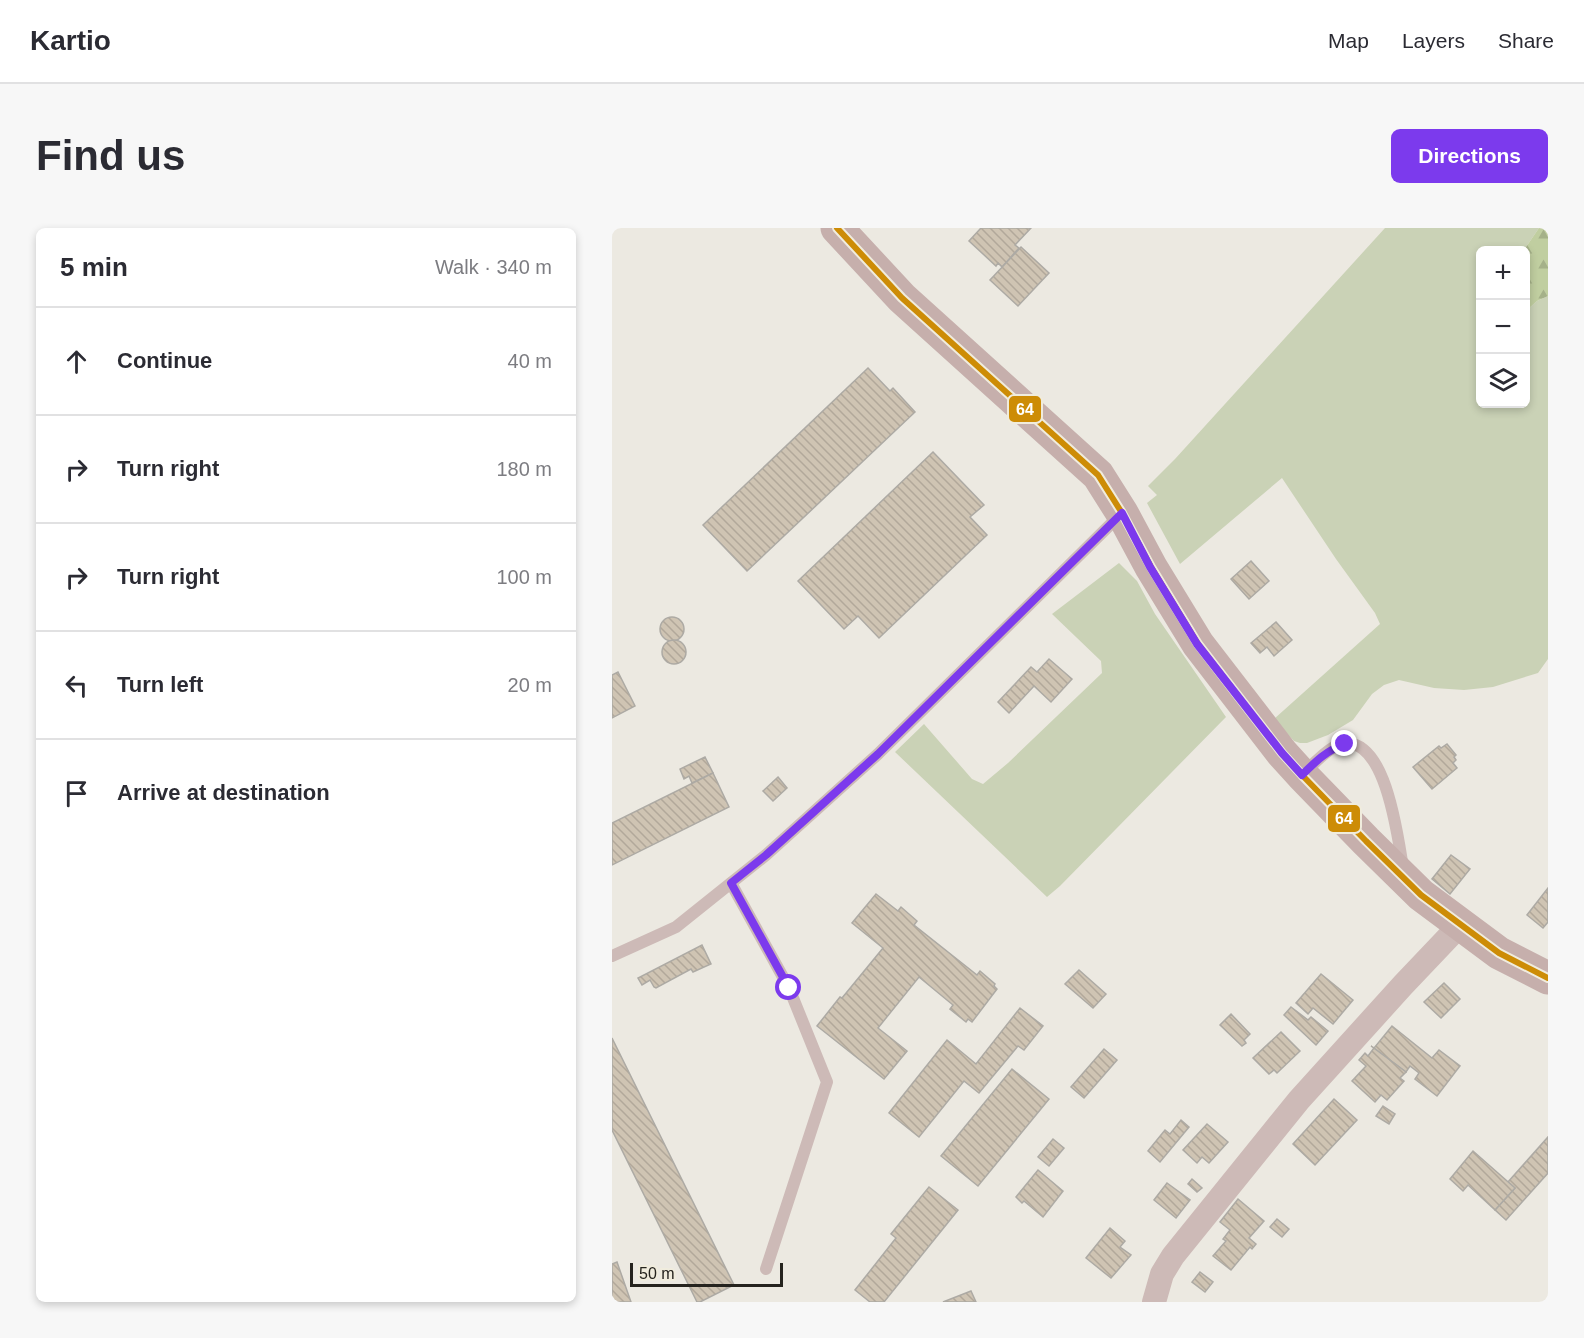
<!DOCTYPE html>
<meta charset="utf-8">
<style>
:root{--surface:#fff;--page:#f7f7f7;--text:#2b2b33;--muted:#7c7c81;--line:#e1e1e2;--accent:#7c3aed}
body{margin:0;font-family:Helvetica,sans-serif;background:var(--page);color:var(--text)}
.controls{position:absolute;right:18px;top:18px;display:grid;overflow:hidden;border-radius:9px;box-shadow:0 3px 9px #0003}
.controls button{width:54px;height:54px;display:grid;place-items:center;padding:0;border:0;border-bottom:2px solid var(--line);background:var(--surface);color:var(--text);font:30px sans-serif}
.scale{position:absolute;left:18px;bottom:15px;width:153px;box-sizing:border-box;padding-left:6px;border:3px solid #25231e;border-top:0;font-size:16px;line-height:21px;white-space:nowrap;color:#25231e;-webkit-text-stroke:4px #f0ecdd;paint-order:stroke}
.stop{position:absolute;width:18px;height:18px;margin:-14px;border:4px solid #7c3aed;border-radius:50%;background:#fff}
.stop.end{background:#7c3aed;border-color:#fff;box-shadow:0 2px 6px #0008}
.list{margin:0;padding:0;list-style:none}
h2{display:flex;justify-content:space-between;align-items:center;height:78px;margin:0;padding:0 24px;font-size:26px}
h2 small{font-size:20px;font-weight:400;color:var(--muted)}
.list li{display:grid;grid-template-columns:39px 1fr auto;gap:18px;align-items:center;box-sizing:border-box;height:108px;padding:0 24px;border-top:2px solid var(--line)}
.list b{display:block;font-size:22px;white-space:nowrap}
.list em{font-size:20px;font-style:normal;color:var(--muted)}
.icon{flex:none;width:33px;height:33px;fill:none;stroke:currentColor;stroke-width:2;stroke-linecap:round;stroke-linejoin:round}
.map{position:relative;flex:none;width:936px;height:1074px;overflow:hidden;border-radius:9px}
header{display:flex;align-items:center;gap:36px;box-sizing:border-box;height:84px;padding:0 30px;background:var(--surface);border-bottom:2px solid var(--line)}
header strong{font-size:28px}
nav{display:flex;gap:33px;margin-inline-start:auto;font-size:21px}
.intro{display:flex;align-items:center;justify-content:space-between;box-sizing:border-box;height:144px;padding:0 36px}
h1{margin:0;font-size:42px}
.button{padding:15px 27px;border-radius:9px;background:var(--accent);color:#fff;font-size:21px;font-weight:700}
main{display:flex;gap:36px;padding:0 36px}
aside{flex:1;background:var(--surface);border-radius:9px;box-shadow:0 3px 9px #0003}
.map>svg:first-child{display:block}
</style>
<header>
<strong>Kartio</strong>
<nav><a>Map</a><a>Layers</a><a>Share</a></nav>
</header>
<div class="intro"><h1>Find us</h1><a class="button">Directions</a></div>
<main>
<aside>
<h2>5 min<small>Walk · 340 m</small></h2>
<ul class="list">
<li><svg class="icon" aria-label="ahead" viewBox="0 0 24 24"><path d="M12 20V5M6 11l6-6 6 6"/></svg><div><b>Continue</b></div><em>40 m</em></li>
<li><svg class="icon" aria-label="right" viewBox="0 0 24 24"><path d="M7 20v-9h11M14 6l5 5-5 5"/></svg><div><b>Turn right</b></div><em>180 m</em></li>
<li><svg class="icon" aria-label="right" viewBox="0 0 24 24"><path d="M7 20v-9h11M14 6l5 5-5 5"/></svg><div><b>Turn right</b></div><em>100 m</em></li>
<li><svg class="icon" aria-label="left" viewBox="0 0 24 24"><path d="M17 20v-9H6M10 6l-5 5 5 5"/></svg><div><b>Turn left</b></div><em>20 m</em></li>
<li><svg class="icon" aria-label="arrive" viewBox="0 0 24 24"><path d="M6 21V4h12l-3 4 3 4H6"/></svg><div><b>Arrive at destination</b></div></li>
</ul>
</aside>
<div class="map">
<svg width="936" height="1074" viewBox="0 0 936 1074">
<defs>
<pattern id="forest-firs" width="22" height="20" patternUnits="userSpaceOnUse" patternTransform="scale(1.5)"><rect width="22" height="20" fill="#c0cea0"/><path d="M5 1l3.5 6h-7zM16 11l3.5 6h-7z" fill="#a5b189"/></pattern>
<pattern id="building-back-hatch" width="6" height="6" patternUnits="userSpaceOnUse" patternTransform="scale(1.5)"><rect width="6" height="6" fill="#cfc4b3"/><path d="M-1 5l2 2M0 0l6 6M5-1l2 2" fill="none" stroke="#b2a89a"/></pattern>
</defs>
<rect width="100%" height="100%" fill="#ece9e1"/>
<g fill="#cad2b6">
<path d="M773,0h154l-15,22h-44v154h46v-93l11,-10 11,-5v363l-10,14 -45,14 -29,3 -30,-2 -35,-8 -15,5 -12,9 -19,26 -25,15 -21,8h-7l-6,-2 -20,-22 106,-95 -5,-11 -39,-54 -54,-81 -102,86 -33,-61 10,-8 -9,-9 27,-27z"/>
<path d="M507,335l18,18 18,33 71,103 -166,169 -13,11 -152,-145 29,-28 48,55 11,5 25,-21 94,-90 -1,-12 -49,-47z"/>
</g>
<path fill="url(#forest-firs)" d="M927,0h9v68l-11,5 -11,10v-61h-2z"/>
<g fill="url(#building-back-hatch)" stroke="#adaaa4" stroke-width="1.5">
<path d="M369,0h50l-16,17 4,3 -17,19 -4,-4 -2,3 -27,-25z"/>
<path d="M409,19l28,26 -31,33 -28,-26z"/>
<path d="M256,140l22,23 3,-3 22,24 -168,159 -44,-46z"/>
<path d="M321,224l51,53 -14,12 17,18 -108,103 -21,-22 -14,13 -46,-48z"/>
<path d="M639,333l18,20 -20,18 -18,-20z"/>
<circle cx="60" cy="401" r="12"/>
<path d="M664,394l16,18 -18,16 -7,-9 -7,6 -9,-10z"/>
<circle cx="62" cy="424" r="12"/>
<path d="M437,431l23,20 -21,23 -17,-16 -25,27 -11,-11 33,-35 6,5z"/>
<path d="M6,444l17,34 -23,12v-43z"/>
<path d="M835,516l9,11 -2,2 2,3 -3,3 4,5 -25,21 -19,-22 26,-21 2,2z"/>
<path d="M93,529l8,16 -21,10 -3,-7 -5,3 -4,-10z"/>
<path d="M101,545l16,34 -117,58v-42z"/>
<path d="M166,549l9,11 -14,13 -10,-10z"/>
<path d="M839,627l19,14 -20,25 -18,-15z"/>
<path d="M936,660v34l-5,6 -16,-13z"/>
<path d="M264,666l22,17 3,-4 16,14 -3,4 63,50 3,-4 15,13 -1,2 3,3 -25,33 -4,-3 -2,3 -16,-13 3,-4 -34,-28 -41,51 29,23 -23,28 -67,-53 23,-29 2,1 41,-50 -31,-25z"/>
<path d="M90,717l9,19 -18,8 -2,-3 -35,19 -2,-1 -4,-7 -8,5 -4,-7z"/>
<path d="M467,742l27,24 -13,14 -28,-24z"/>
<path d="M709,746l32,26 -20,24 -20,-16 -5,6 -12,-11z"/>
<path d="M832,755l16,16 -19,19 -17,-16z"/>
<path d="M679,779l17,13 3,-3 17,14 -12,14 -32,-30z"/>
<path d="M408,780l23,18 -19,24 -6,-4 -39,47 -15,-12 -45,56 -30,-24 58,-73 29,24z"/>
<path d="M619,786l19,20 -6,6 2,3 -4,3 -22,-21z"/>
<path d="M780,798l40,32 7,-8 21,16 -23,30 -22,-17 4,-6 -9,-7 -4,6 -32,-24z"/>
<path d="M669,804l19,19 -23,22 -3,-3 -5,4 -16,-16z"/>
<path d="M0,810l122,247 -34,17h-3l-85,-172z"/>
<path d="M759,818l35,26 -6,6 4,3 -17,19 -6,-5 -6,7 -23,-21 14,-15 -7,-6 6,-7 3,3 6,-8z"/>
<path d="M492,821l13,11 -33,38 -13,-11z"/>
<path d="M400,841l37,30 -71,87 -37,-30z"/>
<path d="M722,871l23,21 -42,45 -22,-21z"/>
<path d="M771,878l12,8 -6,10 -13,-8z"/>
<path d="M569,892l8,7 -29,35 -12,-11 17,-21 5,4z"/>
<path d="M595,896l21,18 -19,21 -7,-6 -5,6 -14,-13z"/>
<path d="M936,909v36l-42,47 -11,-10 20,-22 -7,-6z"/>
<path d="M441,911l11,9 -15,18 -11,-9z"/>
<path d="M861,923l42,37 -20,22 -27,-25 -5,6 -13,-12z"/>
<path d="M426,942l25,21 -20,26 -19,-16 -2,2 -6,-6z"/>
<path d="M580,951l10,9 -5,4 -9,-8z"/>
<path d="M555,955l23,17 -14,18 -22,-18z"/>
<path d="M317,959l29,23 -74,92h-14l-15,-12 41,-52 -5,-4z"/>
<path d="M626,971l26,22 -15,17 7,6 -4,5 -2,-2 -19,23 -18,-14 13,-15 -3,-2 7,-9 -10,-8z"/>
<path d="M665,991l12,10 -7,8 -12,-10z"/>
<path d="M498,1000l15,13 -5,6 11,8 -20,23 -25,-20z"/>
<path d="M5,1034l14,40h-19v-38z"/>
<path d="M588,1044l13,10 -8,10 -13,-10z"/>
<path d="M359,1063l5,11h-33z"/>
</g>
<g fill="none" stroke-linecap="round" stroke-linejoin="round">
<g stroke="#cdbab7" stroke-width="12">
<path d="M691,547c9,-10 19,-21 31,-28 51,-25 64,92 69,121"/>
<path d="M119,655l58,105 38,94 -61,187"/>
<path d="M0,728l64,-29 90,-72 112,-101 243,-240"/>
</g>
<path stroke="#cdbab7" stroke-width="24" d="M542,1074l8,-28 11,-18 126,-156 104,-115 57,-60"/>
<path stroke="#c6afac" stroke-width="33" d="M225,0l65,70 196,177 24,38 29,54 47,77 84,109 20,22 64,66 55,54 78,58 49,25"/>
<g stroke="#f0ecdd" stroke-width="10">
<path id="bus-1" d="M225,0l65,70 196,177 24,38 29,54 47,77 84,109 20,22 64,66 55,54 78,58 49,25"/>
</g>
<use href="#bus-1" stroke="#cd8c06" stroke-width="6"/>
</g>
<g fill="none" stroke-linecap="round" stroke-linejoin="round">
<path stroke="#7c3aed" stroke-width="8" d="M177,760l-58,-105 35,-28 112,-101 244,-241 28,54 47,77 85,109 20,22c13,-13 25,-25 43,-31"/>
</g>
<g stroke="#f0ecdd" stroke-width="2">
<rect x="396" y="167" width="34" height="28" rx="6" fill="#cd8c06"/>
<rect x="715" y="576" width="34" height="29" rx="6" fill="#cd8c06"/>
</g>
<g font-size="16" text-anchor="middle" font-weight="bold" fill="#fff">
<text x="413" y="187">64</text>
<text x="732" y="596">64</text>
</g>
</svg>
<div class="controls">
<button>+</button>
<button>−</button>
<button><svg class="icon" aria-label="layers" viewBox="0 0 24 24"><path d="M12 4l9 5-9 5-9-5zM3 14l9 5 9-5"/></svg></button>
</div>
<div class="scale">50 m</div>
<div class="stop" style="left:177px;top:760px"></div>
<div class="stop end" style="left:733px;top:516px"></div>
</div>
</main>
